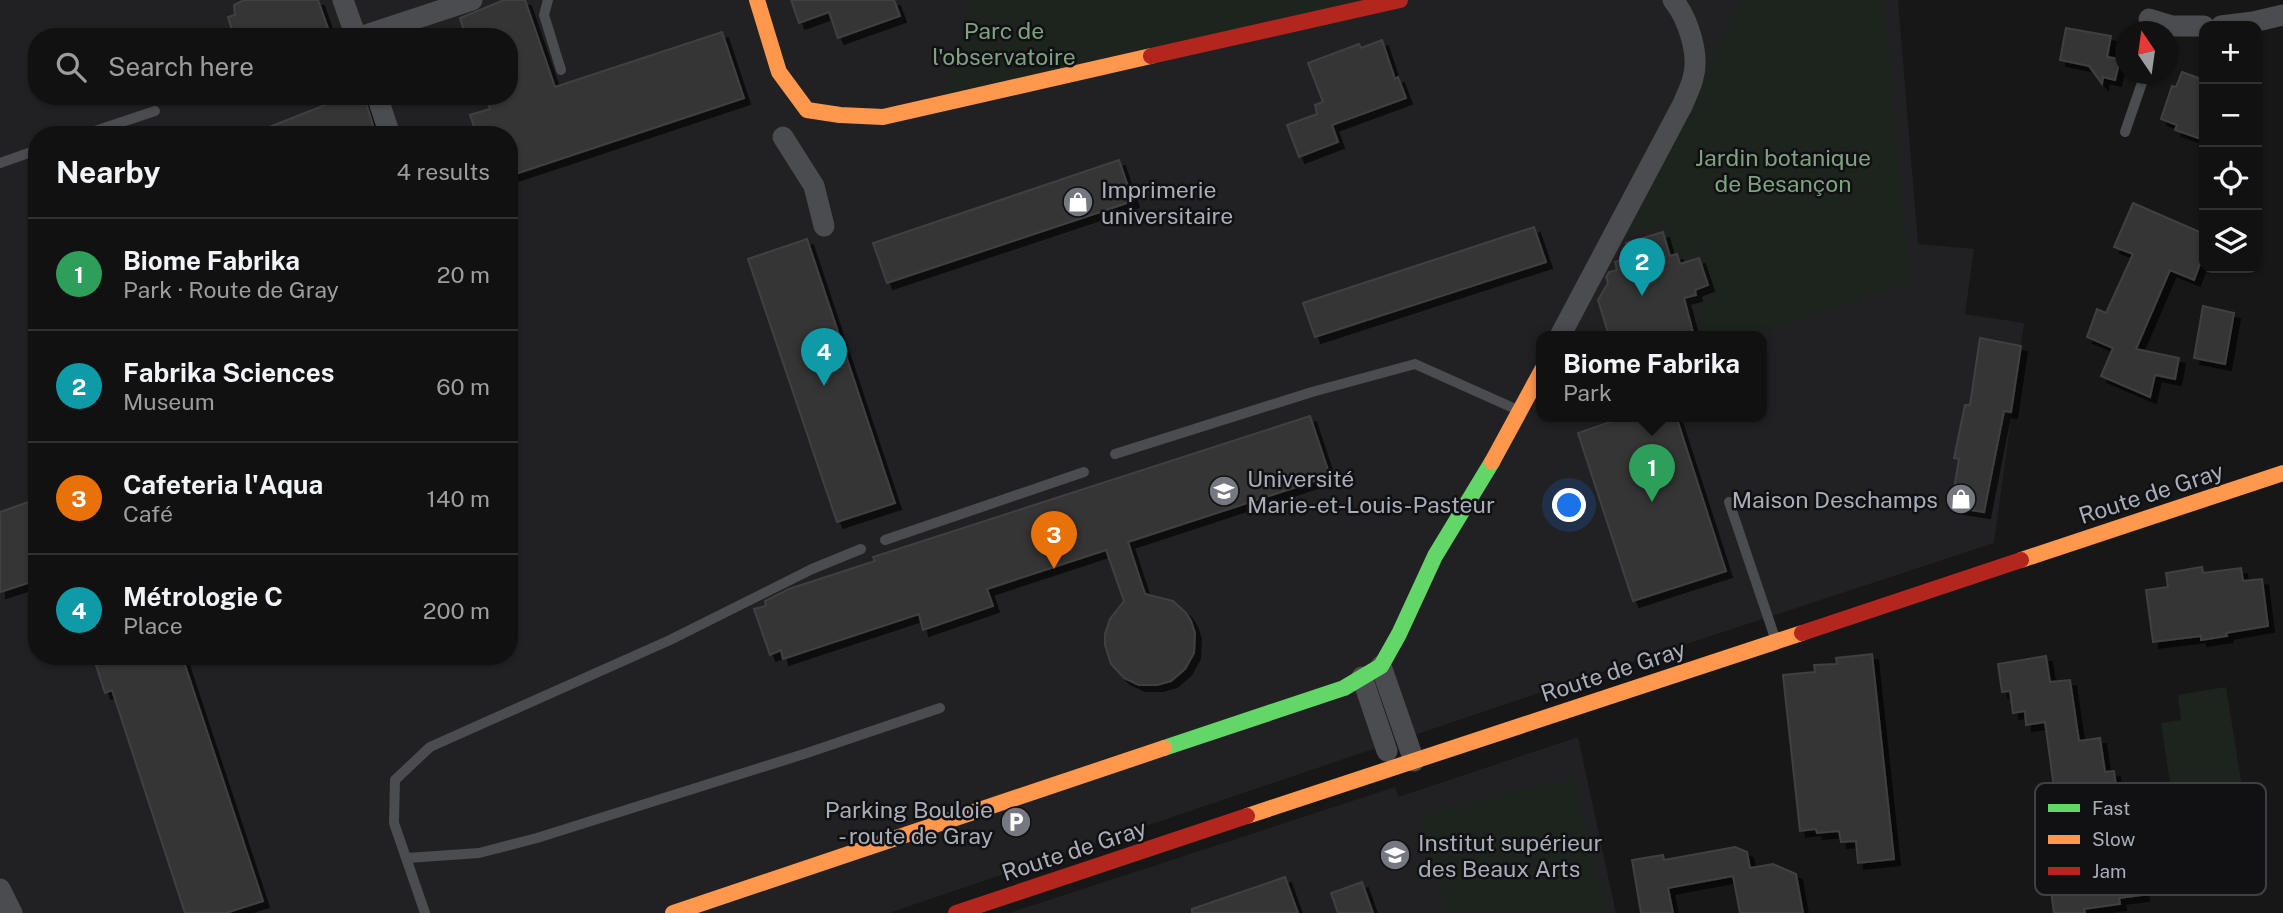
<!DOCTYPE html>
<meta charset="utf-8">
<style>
:root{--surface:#111;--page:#1e1f1f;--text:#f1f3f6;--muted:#9c9d9f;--line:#303131;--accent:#0b8043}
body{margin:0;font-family:"Public Sans",sans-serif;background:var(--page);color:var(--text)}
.controls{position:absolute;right:21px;top:21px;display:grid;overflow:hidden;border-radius:14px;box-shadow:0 2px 5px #0004}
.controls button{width:63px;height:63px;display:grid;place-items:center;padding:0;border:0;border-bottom:2px solid var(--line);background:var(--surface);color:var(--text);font:35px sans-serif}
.compass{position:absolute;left:2115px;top:21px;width:63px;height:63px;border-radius:50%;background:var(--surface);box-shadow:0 2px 5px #0004;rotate:347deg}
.you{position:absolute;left:1570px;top:506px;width:24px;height:24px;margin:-18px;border:5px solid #fff;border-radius:50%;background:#1a73e8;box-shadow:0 0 0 10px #1a73e833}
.badge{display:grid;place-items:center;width:46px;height:46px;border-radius:50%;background:var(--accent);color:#fff;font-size:23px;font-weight:700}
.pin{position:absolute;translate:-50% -58px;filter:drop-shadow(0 2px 4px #0008)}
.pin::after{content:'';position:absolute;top:37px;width:24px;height:21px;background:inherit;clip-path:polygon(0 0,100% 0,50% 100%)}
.popup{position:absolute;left:1536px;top:331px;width:231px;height:91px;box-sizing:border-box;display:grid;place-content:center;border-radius:14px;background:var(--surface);filter:drop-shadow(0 2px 5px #0005);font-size:23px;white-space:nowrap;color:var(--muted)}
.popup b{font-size:26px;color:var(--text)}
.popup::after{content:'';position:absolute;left:50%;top:100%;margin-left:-14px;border:14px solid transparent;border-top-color:var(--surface)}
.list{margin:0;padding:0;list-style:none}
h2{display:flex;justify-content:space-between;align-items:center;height:91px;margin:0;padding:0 28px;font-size:30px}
h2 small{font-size:23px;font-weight:400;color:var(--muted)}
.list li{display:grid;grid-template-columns:46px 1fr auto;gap:21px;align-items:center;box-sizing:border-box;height:112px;padding:0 28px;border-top:2px solid var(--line)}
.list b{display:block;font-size:26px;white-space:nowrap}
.list p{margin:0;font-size:23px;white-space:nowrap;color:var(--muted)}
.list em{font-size:23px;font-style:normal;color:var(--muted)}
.icon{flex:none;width:38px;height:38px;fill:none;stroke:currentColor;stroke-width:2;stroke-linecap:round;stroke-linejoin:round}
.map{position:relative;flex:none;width:2283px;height:913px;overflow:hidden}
.search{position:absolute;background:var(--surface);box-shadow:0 2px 5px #0004;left:28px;top:28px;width:490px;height:77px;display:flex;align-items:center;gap:18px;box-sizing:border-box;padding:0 24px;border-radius:28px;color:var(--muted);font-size:26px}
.panel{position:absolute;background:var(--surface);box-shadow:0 2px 5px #0004;left:28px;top:126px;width:490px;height:539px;border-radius:28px}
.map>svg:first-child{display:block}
</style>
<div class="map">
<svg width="2283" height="913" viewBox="0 0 2283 913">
<defs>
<filter id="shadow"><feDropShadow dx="6" dy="6" stdDeviation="0" flood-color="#0009"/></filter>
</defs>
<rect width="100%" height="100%" fill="#171717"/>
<g fill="#212123" fill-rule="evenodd">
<path d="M0,0h1898l20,244 56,5 -9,65 59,9 -30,220 -417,137 -688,233h-889zM37,37h472v59h-472zM37,135h472v521h-472zM1542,336h220v80h-220z"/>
<path d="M1578,737l38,176h-607l386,-126 3,10z"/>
</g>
<g fill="#1d241e">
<path d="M971,0h408l-435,102z"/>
<path d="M1740,0h144l26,281 -160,55h-46l-6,-20 4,-3 -4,-12 15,-6 -12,-41 -20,6 -3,-11 -7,3 -10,-28 -42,14z"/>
<path d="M2226,687l25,156 -70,11 -20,-131 20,-3 -3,-25z"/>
<path d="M1575,778l32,135h-163l-23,-99z"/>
</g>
<g fill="#353536" stroke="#3f4043" stroke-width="2" filter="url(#shadow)">
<path d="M244,0h74l13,37h-97l-6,-20 7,-2 -1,-10z"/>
<path d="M504,0h21l30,87 167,-55 22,66 -235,78v-41h-32l-7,-20 20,-6 -4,-13h23v-59h-43l-6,-19z"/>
<path d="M791,0h103l6,16 -62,22 -9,-26 -30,11z"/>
<path d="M2066,28l45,8 -4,21 13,2 -5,21 -12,-3 -1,7 -13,-18 -29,-6z"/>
<path d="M1382,40l13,39 3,-2 8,21 -74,27 6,17 -39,15 -12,-32 30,-11 -2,-9 8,-3 -15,-39 51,-19 2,4z"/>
<path d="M2182,72l22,8v48l-3,11 -26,-9 2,-5 -16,-6 11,-33 4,1z"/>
<path d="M348,96h16l12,39h-127z"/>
<path d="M1119,160l14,41 -246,82 -14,-40z"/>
<path d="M2133,203l71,31v19l-10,27 -24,-10 -34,79 43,9 -4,21 -20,-4 -5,22 -49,-21 12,-28 -26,-11 10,-28 9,4 27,-59 -19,-7z"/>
<path d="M1534,227l12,35 -231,75 -12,-34z"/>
<path d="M1663,232l7,24 7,-2 3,10 19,-6 9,27 -13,5 1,5 -12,3 10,38h-85l-11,-36 10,-17 -2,-6 3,-5 8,-2 -2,-8 15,-5 -4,-14z"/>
<path d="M807,239l88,264 -58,19 -89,-263z"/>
<path d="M2203,306l31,7 -9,51 -31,-6z"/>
<path d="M1980,338l41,8 -10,66 -7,-1 -20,101 -33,-5 8,-48 -5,-1 11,-53h5z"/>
<path d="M1310,416l20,60 -202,66 17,52 28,7 13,12 5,8 4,12 -1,20 -9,16 -14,12 -14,4h-18l-15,-7 -13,-14 -6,-19v-11l5,-15 14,-18 -18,-51 -119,39 6,17 -70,24 -4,-16 -136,45 -2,-9 -11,5 -16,-46 12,-3 -1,-5 24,-12 86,-28 -2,-4z"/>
<path d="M1627,416h49l50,155 -93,30 -55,-168z"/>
<path d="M37,499v81l-37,12v-80z"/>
<path d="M2202,567l1,6 38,-5 2,13 19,-2 6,47 -42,7 1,3 -26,4v-4l-48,6 -7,-52 22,-3 -2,-14z"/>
<path d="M1872,654l22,205 -36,4 -2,-22 -15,1 -2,-11 -22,2 -1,-4 -16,2 -17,-156 32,-3 -1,-7 23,-1 -1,-6z"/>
<path d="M93,656h89l81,245 -37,12h-41l-73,-223 -7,3z"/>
<path d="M2046,656l4,26 20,-2 9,61 21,-3 5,34 9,-1 3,23h4l11,71h6l5,30 -24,3 1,6 -36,5 1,4h-31l-6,-46 17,-3 9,-19 -4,-30 -12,2 -13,-95 -19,3 -1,-14 -12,2 -3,-22 -8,1 -4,-28z"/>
<path d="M1735,847l12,5 3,16 23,-4 23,10 7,39h-63l-7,-37 -65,12 5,25h-32l-9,-53 31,-5 1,5z"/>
<path d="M1285,877l13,36h-106v-4z"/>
<path d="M1362,882l11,31h-35l-7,-20z"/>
</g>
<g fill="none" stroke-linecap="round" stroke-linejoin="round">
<g stroke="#4b4c50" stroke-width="10">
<path d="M548,0l-4,15 17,55"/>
<path d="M2125,132l20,-58"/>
<path d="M83,135l72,-24"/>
<path d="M0,163l37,-13"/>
<path d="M1115,454l197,-62 103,-28 105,47"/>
<path d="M1729,502l46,136"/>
<path d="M885,540l199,-68"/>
<path d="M407,858l72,-5 58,-15 267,-84 136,-46"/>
<path d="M425,913l-31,-90 1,-43 35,-33 240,-107 142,-71 49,-20"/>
</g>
<g stroke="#4b4c50" stroke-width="21">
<path d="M343,0l13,37"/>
<path d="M2149,19l23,7h32"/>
<path d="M2221,26l32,-4 30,-7"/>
<path d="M360,37l112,-37"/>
<path d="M377,96l13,39"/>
<path d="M783,137l31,49 10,40"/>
<path d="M1560,336l123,-232c3,-8 8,-17 10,-26 7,-23 -5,-60 -20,-78"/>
<path d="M1381,666l33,95"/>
<path d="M1362,677l25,74"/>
<path d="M0,889l12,24"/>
</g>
<path stroke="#63d668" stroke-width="16" d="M1164,748l180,-60 37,-22 18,-32 36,-78 57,-94"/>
<g stroke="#ff974d" stroke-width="16">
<path d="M757,0l22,72 28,38 33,5 43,2 268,-61"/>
<path d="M1492,462l50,-92"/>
<path d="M2021,560l262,-87"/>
<path d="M1247,816l555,-183"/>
<path d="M673,913l491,-165"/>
</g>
<g stroke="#b3261e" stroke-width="16">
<path d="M1151,56l249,-56"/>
<path d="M1802,633l219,-73"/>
<path d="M956,913l291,-97"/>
</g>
</g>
<defs>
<g id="shop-disc" transform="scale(1.575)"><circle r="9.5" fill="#757880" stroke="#111113"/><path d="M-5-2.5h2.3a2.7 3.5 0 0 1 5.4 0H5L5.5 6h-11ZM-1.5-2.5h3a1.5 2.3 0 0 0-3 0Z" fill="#fff"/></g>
<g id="university-disc" transform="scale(1.575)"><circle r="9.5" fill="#757880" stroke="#111113"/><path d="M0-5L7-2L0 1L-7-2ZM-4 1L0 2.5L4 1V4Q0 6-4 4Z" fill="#fff"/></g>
<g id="parking-disc" transform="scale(1.575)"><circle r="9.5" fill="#757880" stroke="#111113"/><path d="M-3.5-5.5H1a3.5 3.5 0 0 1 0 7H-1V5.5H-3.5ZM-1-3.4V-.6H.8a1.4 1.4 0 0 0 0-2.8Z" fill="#fff"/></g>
</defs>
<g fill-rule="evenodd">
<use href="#shop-disc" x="1078" y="202"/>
<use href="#university-disc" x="1224" y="491"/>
<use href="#shop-disc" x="1961" y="499"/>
<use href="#parking-disc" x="1016" y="822"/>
<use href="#university-disc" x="1395" y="855"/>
</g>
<g text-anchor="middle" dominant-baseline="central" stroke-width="5" stroke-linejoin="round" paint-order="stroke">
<g font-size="23" fill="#7fa381" stroke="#111113">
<text x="1004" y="30">Parc de<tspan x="1004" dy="26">l'observatoire</tspan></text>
<text x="1783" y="157">Jardin botanique<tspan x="1783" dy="26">de Besançon</tspan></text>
</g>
<g font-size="23" fill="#a8adb8" stroke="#111113" text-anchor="start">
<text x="1101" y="189">Imprimerie<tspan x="1101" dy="26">universitaire</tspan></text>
<text x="1247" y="478">Université<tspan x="1247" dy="26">Marie-et-Louis-Pasteur</tspan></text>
<text x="1938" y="499" text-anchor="end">Maison Deschamps</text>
<text x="993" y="809" text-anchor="end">Parking Bouloie<tspan x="993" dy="26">- route de Gray</tspan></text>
<text x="1418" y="842">Institut supérieur<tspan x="1418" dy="26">des Beaux Arts</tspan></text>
</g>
<g font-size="23" fill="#a8adb8" stroke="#111113">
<text transform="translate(2151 493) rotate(-18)">Route de Gray</text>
<text transform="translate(1613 671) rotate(-18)">Route de Gray</text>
<text transform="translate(1074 850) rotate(-18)">Route de Gray</text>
</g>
</g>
<rect x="2035" y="783" width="231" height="112" rx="10" fill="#111113" stroke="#3e4045" stroke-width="2"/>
<rect x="2048" y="804" width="32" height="8" fill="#63d668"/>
<rect x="2048" y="835" width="32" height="9" fill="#ff974d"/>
<rect x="2048" y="867" width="32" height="8" fill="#b3261e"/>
<g font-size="19" fill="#a8adb8">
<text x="2092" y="815">Fast</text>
<text x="2092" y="846">Slow</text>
<text x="2092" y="878">Jam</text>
</g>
</svg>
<div class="controls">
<button>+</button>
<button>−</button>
<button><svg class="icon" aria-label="locate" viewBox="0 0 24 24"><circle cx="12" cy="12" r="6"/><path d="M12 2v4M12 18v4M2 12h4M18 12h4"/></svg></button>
<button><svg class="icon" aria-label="layers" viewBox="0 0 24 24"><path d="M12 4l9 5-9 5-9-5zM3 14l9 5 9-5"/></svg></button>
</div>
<svg class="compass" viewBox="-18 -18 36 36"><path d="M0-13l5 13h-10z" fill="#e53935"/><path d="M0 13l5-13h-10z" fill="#9c9d9f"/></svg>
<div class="you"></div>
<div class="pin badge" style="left:1652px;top:502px;background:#2e9e5b">1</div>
<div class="popup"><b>Biome Fabrika</b>Park</div>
<div class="pin badge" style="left:1642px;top:296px;background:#0f9aa8">2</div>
<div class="pin badge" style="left:1054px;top:569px;background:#e8710a">3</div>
<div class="pin badge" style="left:824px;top:386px;background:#0f9aa8">4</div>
<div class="search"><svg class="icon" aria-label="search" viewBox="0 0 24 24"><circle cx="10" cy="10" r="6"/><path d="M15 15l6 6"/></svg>Search here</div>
<section class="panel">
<h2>Nearby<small>4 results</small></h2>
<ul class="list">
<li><span class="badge" style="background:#2e9e5b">1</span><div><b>Biome Fabrika</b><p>Park · Route de Gray</p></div><em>20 m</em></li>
<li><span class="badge" style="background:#0f9aa8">2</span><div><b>Fabrika Sciences</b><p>Museum</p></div><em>60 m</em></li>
<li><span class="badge" style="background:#e8710a">3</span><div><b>Cafeteria l'Aqua</b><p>Café</p></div><em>140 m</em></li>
<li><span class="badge" style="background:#0f9aa8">4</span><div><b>Métrologie C</b><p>Place</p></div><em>200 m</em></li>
</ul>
</section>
</div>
